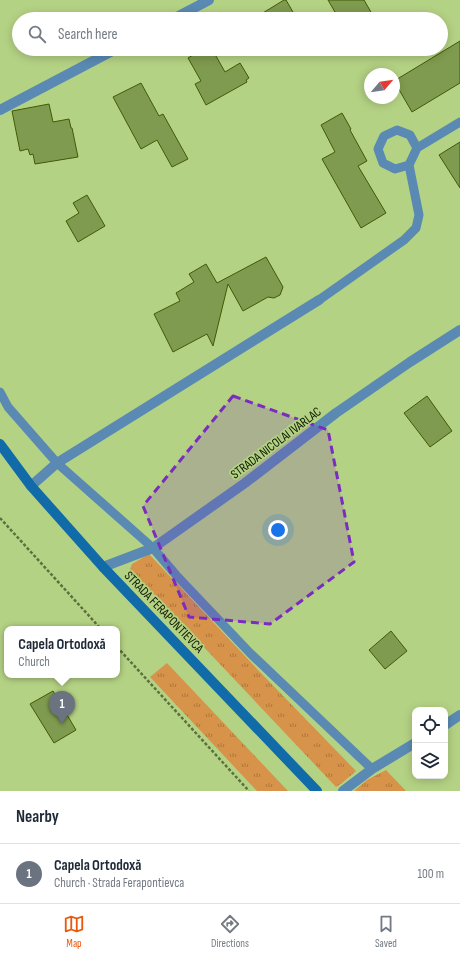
<!DOCTYPE html>
<meta charset="utf-8">
<style>
:root{--surface:#fff;--page:#f6f6f7;--text:#1f2937;--muted:#747a83;--line:#e0e1e3;--accent:#ea580c}
body{margin:0;font-family:"Sofia Sans Condensed",sans-serif;background:var(--page);color:var(--text)}
.controls{position:absolute;right:12px;bottom:12px;display:grid;overflow:hidden;border-radius:8px;box-shadow:0 2px 10px #0003}
.controls button{width:36px;height:36px;display:grid;place-items:center;padding:0;border:0;border-bottom:1px solid var(--line);background:var(--surface);color:var(--text);font:20px sans-serif}
.compass{position:absolute;left:364px;top:68px;width:36px;height:36px;border-radius:50%;background:var(--surface);box-shadow:0 2px 10px #0003;rotate:61deg}
.you{position:absolute;left:278px;top:530px;width:14px;height:14px;margin:-10px;border:3px solid #fff;border-radius:50%;background:#1a73e8;box-shadow:0 0 0 6px #1a73e833}
.badge{display:grid;place-items:center;width:26px;height:26px;border-radius:50%;background:var(--accent);color:#fff;font-size:13px;font-weight:700}
.pin{position:absolute;translate:-50% -33px;filter:drop-shadow(0 1px 2px #0008)}
.pin::after{content:'';position:absolute;top:21px;width:14px;height:12px;background:inherit;clip-path:polygon(0 0,100% 0,50% 100%)}
.popup{position:absolute;left:4px;top:626px;width:116px;height:52px;box-sizing:border-box;display:grid;place-content:center;border-radius:8px;background:var(--surface);filter:drop-shadow(0 1px 3px #0005);font-size:13px;white-space:nowrap;color:var(--muted)}
.popup b{font-size:15px;color:var(--text)}
.popup::after{content:'';position:absolute;left:50%;top:100%;margin-left:-8px;border:8px solid transparent;border-top-color:var(--surface)}
.list{margin:0;padding:0;list-style:none}
h2{display:flex;justify-content:space-between;align-items:center;height:52px;margin:0;padding:0 16px;font-size:17px}
h2 small{font-size:13px;font-weight:400;color:var(--muted)}
.list li{display:grid;grid-template-columns:26px 1fr auto;gap:12px;align-items:center;box-sizing:border-box;height:60px;padding:0 16px;border-top:1px solid var(--line)}
.list b{display:block;font-size:15px;white-space:nowrap}
.list p{margin:0;font-size:13px;white-space:nowrap;color:var(--muted)}
.list em{font-size:13px;font-style:normal;color:var(--muted)}
.icon{flex:none;width:22px;height:22px;fill:none;stroke:currentColor;stroke-width:2;stroke-linecap:round;stroke-linejoin:round}
.map{position:relative;flex:none;width:460px;height:791px;overflow:hidden}
.search{position:absolute;background:var(--surface);box-shadow:0 2px 10px #0003;left:12px;right:12px;top:12px;height:44px;display:flex;align-items:center;gap:10px;box-sizing:border-box;padding:0 14px;border-radius:22px;color:var(--muted);font-size:15px}
.sheet{height:112px;background:var(--surface)}
nav{display:flex;justify-content:space-around;align-items:center;box-sizing:border-box;height:56px;border-top:1px solid var(--line);background:var(--surface);font-size:11px;color:var(--muted)}
nav a{display:grid;justify-items:center;gap:2px}
nav .on{color:var(--accent)}
.map>svg:first-child{display:block}
</style>
<div class="map">
<svg width="460" height="791" viewBox="0 0 460 791">
<defs>
<pattern id="grass-tufts" width="24" height="20" patternUnits="userSpaceOnUse"><rect width="24" height="20" fill="#d79349"/><path d="M3 7l-1-3M5 7V3M7 7l1-3M15 17l-1-3M17 17v-4M19 17l1-3" fill="none" stroke="#ad773a"/></pattern>
</defs>
<rect width="100%" height="100%" fill="#b4d284"/>
<g fill="url(#grass-tufts)">
<path d="M149,554l110,117 97,100 -14,12 -6,4 -206,-218 2,-5z"/>
<path d="M167,663l121,128h-31l-107,-114z"/>
<path d="M386,770l20,21h-52l13,-11z"/>
</g>
<g fill="#7f9b4f" stroke="#425a03">
<path d="M284,0h2l11,19h-44z"/>
<path d="M328,0h36l11,19h-36z"/>
<path d="M460,41v42l-48,29 -18,-31z"/>
<path d="M203,49h9l13,23 15,-9 9,15 -3,2 1,2 -41,23 -11,-21 6,-3 -13,-23z"/>
<path d="M141,83l18,33 4,-2 25,45 -16,8 -15,-27 -16,9 -28,-52z"/>
<path d="M49,104l4,18 16,-3 2,9h1l6,29 -43,7 -2,-10 -3,1 -2,-6 -8,2 -8,-40z"/>
<path d="M342,113l9,16 -1,1 17,31 -9,5 28,47 -25,15 -39,-69 13,-7 -14,-27z"/>
<path d="M460,142v46l-21,-33z"/>
<path d="M87,195l18,31 -27,16 -12,-21 13,-8 -6,-10z"/>
<path d="M266,257l17,30 -3,8 -6,3 -6,-1 -25,14 -15,-27 -15,62 -6,-12 -34,18 -19,-38 26,-13 -4,-8 18,-11 -5,-8 17,-10 11,19z"/>
<path d="M427,396l25,35 -22,16 -26,-34z"/>
<path d="M391,631l16,20 -22,18 -16,-19z"/>
<path d="M53,691l23,39 -22,13 -24,-39z"/>
</g>
<g fill="none" stroke-linecap="round" stroke-linejoin="round">
<g stroke="#5c6f3e" stroke-width="2.5" stroke-dasharray="3 2" stroke-linecap="butt">
<path d="M0,518l101,111"/>
<path d="M117,647l132,144"/>
</g>
<g stroke="#5a8ab3" stroke-width="9">
<path d="M409,165l-14,4 -12,-6 -5,-14 6,-13 13,-6 13,5 7,13"/>
<path d="M319,300l85,-60 12,-12 3,-13 -10,-50 8,-17 43,-26"/>
<path d="M0,392l8,15 49,56 96,85 23,27 74,78 122,116"/>
</g>
<g stroke="#5a8ab3" stroke-width="10">
<path d="M173,19l36,-19"/>
<path d="M0,110l116,-61"/>
<path d="M31,486l26,-23 262,-163"/>
<path d="M103,567l50,-19 92,-65 91,-70 74,-51 50,-32"/>
<path d="M445,725l15,-10"/>
<path d="M343,791l29,-22 43,-26"/>
</g>
<path stroke="#106ba8" stroke-width="10" d="M0,444l31,42 72,81 214,224"/>
</g>
<path fill="#7b2cbf" fill-opacity="0.2" stroke="#7b2cbf" stroke-width="3" stroke-dasharray="8 5" stroke-linejoin="round" d="M233,396l95,34 26,132 -84,62 -81,-7 -46,-111z"/>
<g text-anchor="middle" dominant-baseline="central" stroke-width="3.5" stroke-linejoin="round" paint-order="stroke">
<g font-size="13" fill="#0f1900" stroke="#b4d284">
<text transform="translate(276 443) rotate(-37)">STRADA NICOLAI IVARLAC</text>
<text transform="translate(164 612) rotate(46)">STRADA FERAPONTIEVCA</text>
</g>
</g>
</svg>
<div class="controls">
<button><svg class="icon" aria-label="locate" viewBox="0 0 24 24"><circle cx="12" cy="12" r="6"/><path d="M12 2v4M12 18v4M2 12h4M18 12h4"/></svg></button>
<button><svg class="icon" aria-label="layers" viewBox="0 0 24 24"><path d="M12 4l9 5-9 5-9-5zM3 14l9 5 9-5"/></svg></button>
</div>
<svg class="compass" viewBox="-18 -18 36 36"><path d="M0-13l5 13h-10z" fill="#e53935"/><path d="M0 13l5-13h-10z" fill="#747a83"/></svg>
<div class="you"></div>
<div class="pin badge" style="left:62px;top:724px;background:#6b7280">1</div>
<div class="popup"><b>Capela Ortodoxă</b>Church</div>
<div class="search"><svg class="icon" aria-label="search" viewBox="0 0 24 24"><circle cx="10" cy="10" r="6"/><path d="M15 15l6 6"/></svg>Search here</div>
</div>
<section class="sheet">
<h2>Nearby<small></small></h2>
<ul class="list">
<li><span class="badge" style="background:#6b7280">1</span><div><b>Capela Ortodoxă</b><p>Church · Strada Ferapontievca</p></div><em>100 m</em></li>
</ul>
</section>
<nav>
<a class="on"><svg class="icon" aria-label="map" viewBox="0 0 24 24"><path d="M3 6l6-2 6 2 6-2v14l-6 2-6-2-6 2zM9 4v14M15 6v14"/></svg>Map</a>
<a><svg class="icon" aria-label="directions" viewBox="0 0 24 24"><path d="M12 3l9 9-9 9-9-9zM9 14v-3h6M13 9l2 2-2 2"/></svg>Directions</a>
<a><svg class="icon" aria-label="saved" viewBox="0 0 24 24"><path d="M7 4h10v16l-5-4-5 4z"/></svg>Saved</a>
</nav>
